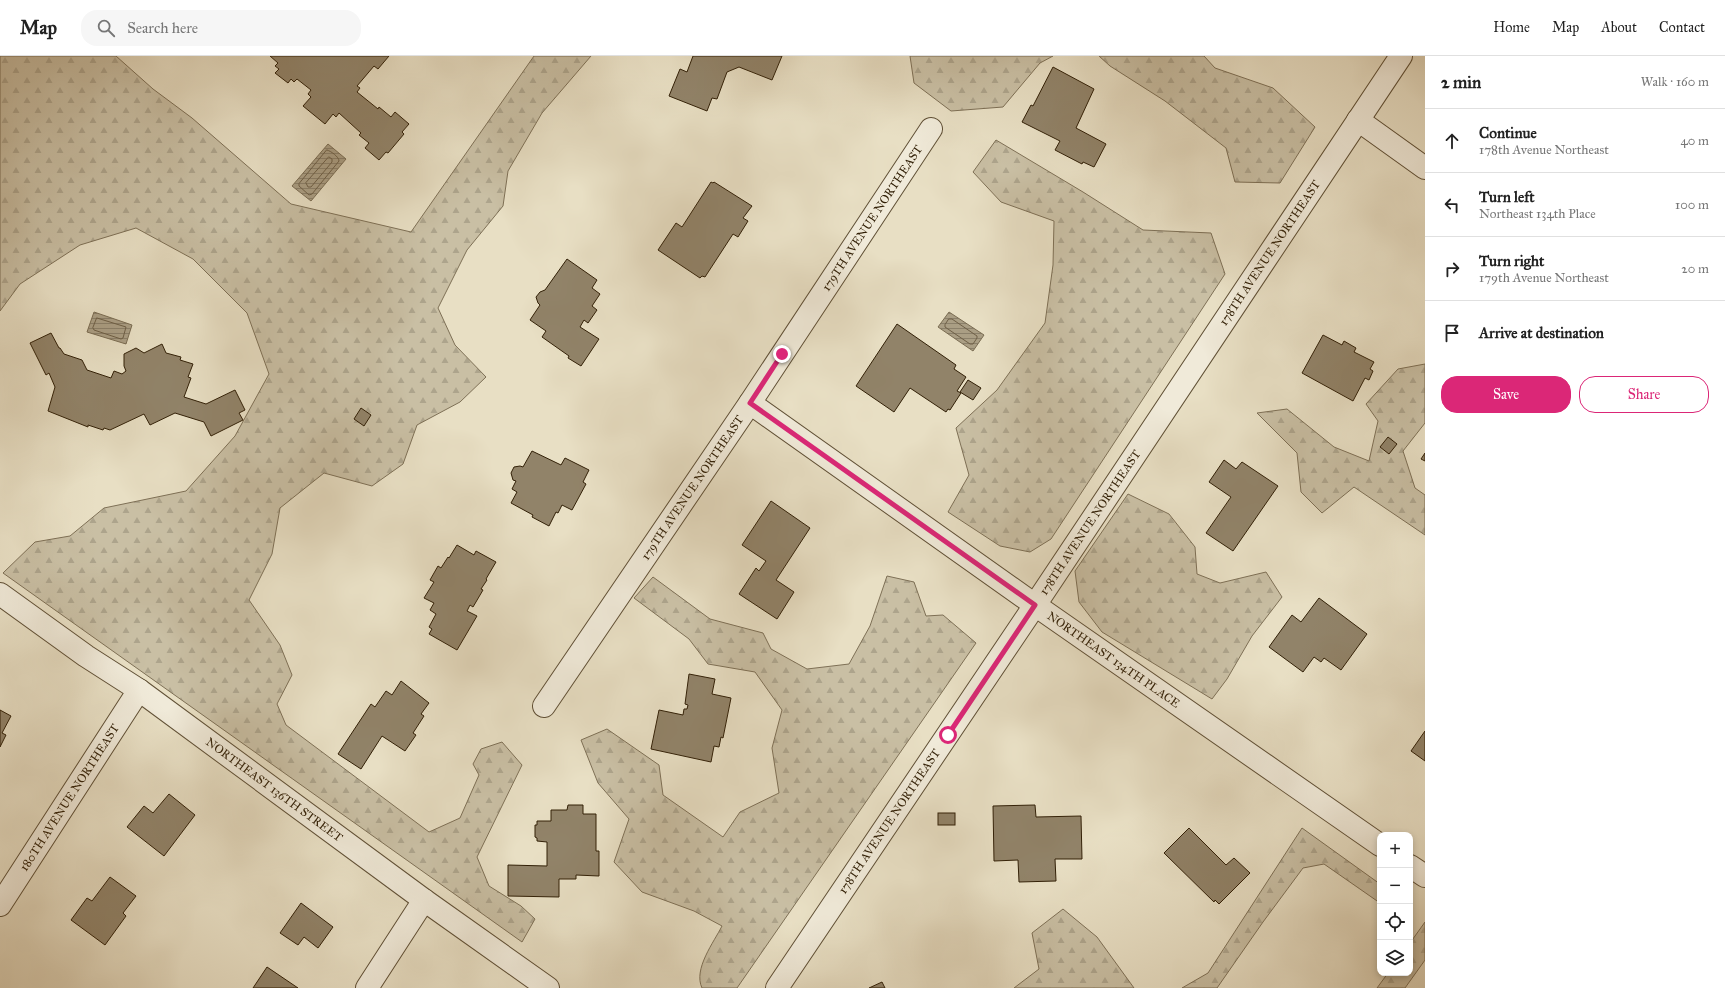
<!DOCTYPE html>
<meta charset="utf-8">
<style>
:root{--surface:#fff;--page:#f6f6f6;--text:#222;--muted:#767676;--line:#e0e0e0;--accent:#db2777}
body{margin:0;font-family:"IM FELL Great Primer",serif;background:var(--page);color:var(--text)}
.controls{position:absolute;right:12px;bottom:12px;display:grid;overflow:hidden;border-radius:8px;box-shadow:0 2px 6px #0003}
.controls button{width:36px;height:36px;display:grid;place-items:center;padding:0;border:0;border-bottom:1px solid var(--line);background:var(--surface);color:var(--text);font:20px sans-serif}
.stop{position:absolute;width:12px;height:12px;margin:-9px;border:3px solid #db2777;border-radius:50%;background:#fff}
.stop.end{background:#db2777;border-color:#fff;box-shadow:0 1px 4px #0008}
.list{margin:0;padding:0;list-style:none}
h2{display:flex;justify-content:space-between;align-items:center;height:52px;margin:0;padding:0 16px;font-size:17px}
h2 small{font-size:13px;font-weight:400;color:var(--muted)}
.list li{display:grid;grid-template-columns:26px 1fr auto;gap:12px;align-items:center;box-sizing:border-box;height:64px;padding:0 16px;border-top:1px solid var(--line)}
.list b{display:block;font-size:15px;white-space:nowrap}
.list p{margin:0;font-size:13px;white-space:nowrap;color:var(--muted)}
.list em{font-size:13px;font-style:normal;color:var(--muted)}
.actions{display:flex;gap:8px;padding:12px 16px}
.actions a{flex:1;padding:9px 0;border:1px solid var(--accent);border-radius:16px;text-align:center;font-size:14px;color:var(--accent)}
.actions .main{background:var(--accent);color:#fff}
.icon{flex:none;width:22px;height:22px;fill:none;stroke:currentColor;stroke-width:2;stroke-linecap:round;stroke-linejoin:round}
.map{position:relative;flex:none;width:1425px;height:932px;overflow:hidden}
header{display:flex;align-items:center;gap:24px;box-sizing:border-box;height:56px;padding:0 20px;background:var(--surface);border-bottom:1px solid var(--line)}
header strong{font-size:19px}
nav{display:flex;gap:22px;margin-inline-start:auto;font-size:14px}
.search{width:280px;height:36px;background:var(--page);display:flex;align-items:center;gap:10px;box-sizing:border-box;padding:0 14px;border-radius:16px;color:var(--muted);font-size:15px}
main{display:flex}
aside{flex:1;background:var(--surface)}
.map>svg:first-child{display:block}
</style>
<header>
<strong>Map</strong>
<div class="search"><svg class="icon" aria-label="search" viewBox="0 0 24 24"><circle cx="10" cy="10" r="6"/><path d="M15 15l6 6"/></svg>Search here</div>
<nav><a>Home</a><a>Map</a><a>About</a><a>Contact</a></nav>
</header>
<main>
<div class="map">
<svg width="1425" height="932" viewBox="0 0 1425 932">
<defs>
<pattern id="forest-firs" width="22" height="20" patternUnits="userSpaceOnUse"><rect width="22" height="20" fill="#c9bfa4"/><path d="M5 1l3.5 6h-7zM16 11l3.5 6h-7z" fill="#ada48c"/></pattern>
<pattern id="water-rules" width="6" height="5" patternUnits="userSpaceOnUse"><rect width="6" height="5" fill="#aa9e84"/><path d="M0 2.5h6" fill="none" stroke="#8b806a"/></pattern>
</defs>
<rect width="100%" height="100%" fill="#e8dfc4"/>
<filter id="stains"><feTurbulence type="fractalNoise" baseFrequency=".005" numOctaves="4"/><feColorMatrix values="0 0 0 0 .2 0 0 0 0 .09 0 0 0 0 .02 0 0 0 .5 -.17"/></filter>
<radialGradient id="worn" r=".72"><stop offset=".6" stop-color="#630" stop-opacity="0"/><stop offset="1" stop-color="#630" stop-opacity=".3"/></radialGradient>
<g fill="url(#forest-firs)" stroke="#7e7056">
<path d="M0,0h116l37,33 39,29 99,86 120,28 123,-176h57l-49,57 -34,58 -5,35 -36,44 -29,58 17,37 31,32 -26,25 -43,23 -14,39 -31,22 -48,-13 -44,35 -8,46 -23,46 31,45 12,30 -15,29 9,21 143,107 31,-14 19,-43 -6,-11 8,-15 21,-7 20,23 -45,92 12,29 32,20 14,13 -13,23 -519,-369 32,-31 35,-6 34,-28 82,-17 49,-55 34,-62 -22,-61 -54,-54 -57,-31 -56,17 -60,39 -20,27z"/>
<path d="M910,0h143l-13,7 -37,44 -52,4 -37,-28z"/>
<path d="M1099,0h105l11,12 58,20 42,39 -35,56 -45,-1 -9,-34 -61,-47 -55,-35z"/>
<path d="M996,84l87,52 60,38 68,3 14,41 -174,265 -21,13 -30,-6 -52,-34 21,-37 -13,-47 41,-38 48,-67 8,-58 1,-44 -53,-19 -28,-30z"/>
<path d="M1425,308v59l-22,28 12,37 10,7v40l-71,-48 -32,26 -21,-21 -4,-39 -40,-40 30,-4 47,38 35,14 9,-40 -12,-17 32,-35z"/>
<path d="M1128,438l41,20 26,33 2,27 23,9 46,-11 16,25 -30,39 -25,43 -15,20 -110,-67 -23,-30 -4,-31z"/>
<path d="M887,520l27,6 12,34 17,-1 33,28 -239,345h-35c-9,-19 12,-46 20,-62l-28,-15 -52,-19 -28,-30 15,-43 -31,-36 -17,-43 26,-11 52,36 4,30 60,42 17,-25 39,-19 -7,-45 10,-38 -27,-38 -47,-8 -19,-25 -55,-41 19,-21 57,42 53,14 8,16 36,20 42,-5 21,-38z"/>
<path d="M1302,772l78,56v19l-56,-39 -21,4 -40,54 -46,66h-35l26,-15z"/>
<path d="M1063,853l34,28 37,51h-120l25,-19 -7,-36z"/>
<path d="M1425,866v38l-20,28h-28l11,-15h22v-30z"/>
</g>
<g fill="url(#water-rules)" stroke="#7a6c52">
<path d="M328,88l18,15 -35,42 -19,-15z"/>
<path d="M94,256l38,13 -6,19 -39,-12z"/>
<path d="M949,256l35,23 -11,16 -35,-24z"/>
</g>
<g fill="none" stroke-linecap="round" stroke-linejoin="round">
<g stroke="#6e5f46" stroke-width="1">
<path d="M327,94c4,1 12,7 12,11l-27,33 -3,1 -10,-9v-2z"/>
<path d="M329,101l3,2v3l-21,25h-3l-2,-4z"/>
<path d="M97,262l29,9 -3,11 -2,1 -27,-9 -1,-2z"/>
<path d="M949,263h3l25,17v2l-4,6h-3l-25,-17v-2z"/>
</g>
</g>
<g fill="#918369" stroke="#322007">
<path d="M270,0h119l-11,13 -4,-3 -17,20 3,2 -3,4 21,17 1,-2 12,10 4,-5 14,12 -7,8 2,2 -16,19 -2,-1 -7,8 -14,-12 4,-5 -10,-8 2,-2 -22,-20 -3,4 -3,-3 -8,10 -22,-18 8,-9 -3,-3 3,-4 -14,-11 -3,3 -3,-3 -3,4 -13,-10 4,-4 -4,-3 3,-3z"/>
<path d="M693,0h89l-10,24 -33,-13 -12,5 -10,27 -5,-1 -5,13 -38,-15 11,-27 7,3z"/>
<path d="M1053,11l41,22 -18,39 30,16 -12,23 -11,-5 -1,2 -27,-14 5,-9 -38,-19 9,-17 2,1z"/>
<path d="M711,126l2,1 1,-1 38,24 -9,12 5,3 -10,16 -5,-3 -28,43 -3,-1 -2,2 -42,-28 18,-27 6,4z"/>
<path d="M567,203l30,21 -5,8 8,6 -8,12 5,4 -9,13 -4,-3 -4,7 19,12 -18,27 -13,-8 1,-2 -27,-19 4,-6 -16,-11 10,-15 -2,-2 -2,-6 4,-5 5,-2z"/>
<path d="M897,268l59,41 -2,4 12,8 -9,14 4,2 -11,17 -2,-1 -2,3 -36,-24 -16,24 -38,-26z"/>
<path d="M51,277l8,15h1l4,6 18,6 5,10 24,8 3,-7 8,3 4,-3 -2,-5v-12l12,-6 8,5 18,-9 4,9 15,4 -1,3 13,4 -5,13 3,1 -7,19 22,7 29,-14 10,20 -6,3 4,7 -32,16 -7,-14 -29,-9 -25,12 -6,-11 -34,16 -6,-2 -1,2 -15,-5v2l-40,-16 7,-24 -6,-14 -3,2 -16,-32z"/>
<path d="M1323,279l19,10 2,-4 12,7 -2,4 20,10 -4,7 3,2 -4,9 -4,-2 -12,23 -51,-28z"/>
<path d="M968,324l13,8 -8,12 -13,-8z"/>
<path d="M361,352l10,7 -7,11 -10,-7z"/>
<path d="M1388,381l9,7 -8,10 -9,-7z"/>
<path d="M532,395l29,14 4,-7 24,12 -6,12 3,2 -14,26 -10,-5 -4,8 -2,-1 -7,14 -17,-9 1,-2 -22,-12 6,-11 -5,-3 4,-8 -3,-1 -2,-7 3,-6 6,-1 3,1z"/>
<path d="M1425,397v8l-4,-2z"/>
<path d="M1224,404l12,9 6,-7 36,24 -45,65 -27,-18 25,-36 -22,-15z"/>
<path d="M771,445l39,27 -34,52 18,12 -17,27 -38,-25 17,-26 3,3 7,-10 -24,-16z"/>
<path d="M457,489l17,10 2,-4 20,11 -10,17 1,1 -6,9 2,1 -10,17 -3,-2 -3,6 10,5 -20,34 -28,-16 3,-5 -3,-2 7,-13 -6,-4 4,-7 -10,-5 10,-16 -4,-2 8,-14 3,2 7,-11 1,1z"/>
<path d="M1319,542l48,36 -26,36 -17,-12 -3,4 -7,-5 -11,15 -34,-25 23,-32 9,7z"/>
<path d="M689,618l26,5 -3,15 19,4 -8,40 -2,-1 -2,10 -5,-1 -3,16 -60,-13 8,-39 24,5 1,-6h3l1,-4 -3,-1z"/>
<path d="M401,625l28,22 -8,11 3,2 -11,17 3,2 -11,16 -23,-15 -21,33 -23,-15 33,-50 4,3 11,-16 6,4z"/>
<path d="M0,654l11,6 -9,17 4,2 -6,12z"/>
<path d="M1425,675v30l-14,-10z"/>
<path d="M169,738l26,21 -31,41 -37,-29 17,-21 9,7z"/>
<path d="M568,749h15v9h13v37h3v25l-23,-1v4h-17v18l-51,-1v-31l39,1v-24l-10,-1v-3l-2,-1v-12h2v-4h14v-11h16z"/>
<path d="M1035,749l1,12 45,-1 1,43h-27l1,22 -37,1 -1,-22 -24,1 -1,-55z"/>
<rect x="938" y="757" width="17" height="12"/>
<path d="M1189,772l37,37 8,-7 16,15 -31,31 -4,-4 -1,2 -50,-49z"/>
<path d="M110,821l26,19 -13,17 3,3 -21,29 -34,-25 16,-22 5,3z"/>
<path d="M301,847l32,24 -15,21 -14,-11 -6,8 -18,-12z"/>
<path d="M267,911l31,21h-45z"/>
<path d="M882,926l3,6h-16z"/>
</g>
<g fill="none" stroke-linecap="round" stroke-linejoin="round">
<g stroke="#605036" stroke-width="24">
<g id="minor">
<path d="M1358,64l67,48"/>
<path id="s1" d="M750,347l285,202 345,240"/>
<path id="s2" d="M0,538l86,62 53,34 285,210 124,88"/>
<path id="s3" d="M544,650l206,-303 181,-274"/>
<path d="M1410,810l15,10"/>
<path id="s4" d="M0,849l139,-215"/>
<path d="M367,932l57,-88"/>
<path id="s5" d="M777,932l258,-383 366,-549"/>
</g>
</g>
<use href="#minor" stroke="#f0ead9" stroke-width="22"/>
</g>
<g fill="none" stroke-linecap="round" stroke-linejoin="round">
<path stroke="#db2777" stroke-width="5" d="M782,298l-32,49 285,202 -87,130"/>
</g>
<g text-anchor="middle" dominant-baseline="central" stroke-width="3" stroke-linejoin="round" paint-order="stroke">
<g font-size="12" fill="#322007" stroke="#f0ead9">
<text stroke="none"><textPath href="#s3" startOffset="588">179TH AVENUE NORTHEAST</textPath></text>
<text stroke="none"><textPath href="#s5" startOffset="885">178TH AVENUE NORTHEAST</textPath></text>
<text stroke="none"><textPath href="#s3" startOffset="264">179TH AVENUE NORTHEAST</textPath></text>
<text stroke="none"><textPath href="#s5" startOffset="561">178TH AVENUE NORTHEAST</textPath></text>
<text stroke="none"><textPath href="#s1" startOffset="445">NORTHEAST 134TH PLACE</textPath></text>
<text stroke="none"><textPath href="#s2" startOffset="337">NORTHEAST 136TH STREET</textPath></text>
<text stroke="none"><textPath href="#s4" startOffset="128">180TH AVENUE NORTHEAST</textPath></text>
<text stroke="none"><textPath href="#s5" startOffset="201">178TH AVENUE NORTHEAST</textPath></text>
</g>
</g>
<rect width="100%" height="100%" filter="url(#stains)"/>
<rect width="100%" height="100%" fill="url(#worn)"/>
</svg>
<div class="controls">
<button>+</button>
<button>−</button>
<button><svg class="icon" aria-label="locate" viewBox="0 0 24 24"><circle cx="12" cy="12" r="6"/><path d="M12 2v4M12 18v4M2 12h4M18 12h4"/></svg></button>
<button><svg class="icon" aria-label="layers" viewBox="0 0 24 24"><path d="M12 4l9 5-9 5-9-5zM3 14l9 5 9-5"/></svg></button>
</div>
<div class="stop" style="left:948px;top:679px"></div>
<div class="stop end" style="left:782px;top:298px"></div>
</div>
<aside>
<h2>2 min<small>Walk · 160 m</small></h2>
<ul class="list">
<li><svg class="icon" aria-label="ahead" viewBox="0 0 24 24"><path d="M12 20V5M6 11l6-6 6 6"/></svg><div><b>Continue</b><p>178th Avenue Northeast</p></div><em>40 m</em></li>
<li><svg class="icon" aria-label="left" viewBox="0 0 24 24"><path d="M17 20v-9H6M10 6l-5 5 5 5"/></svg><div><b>Turn left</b><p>Northeast 134th Place</p></div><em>100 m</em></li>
<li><svg class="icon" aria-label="right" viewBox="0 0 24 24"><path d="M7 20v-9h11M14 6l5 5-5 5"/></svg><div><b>Turn right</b><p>179th Avenue Northeast</p></div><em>20 m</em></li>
<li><svg class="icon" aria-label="arrive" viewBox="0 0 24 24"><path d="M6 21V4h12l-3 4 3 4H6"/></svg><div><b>Arrive at destination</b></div></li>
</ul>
<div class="actions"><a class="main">Save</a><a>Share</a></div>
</aside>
</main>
